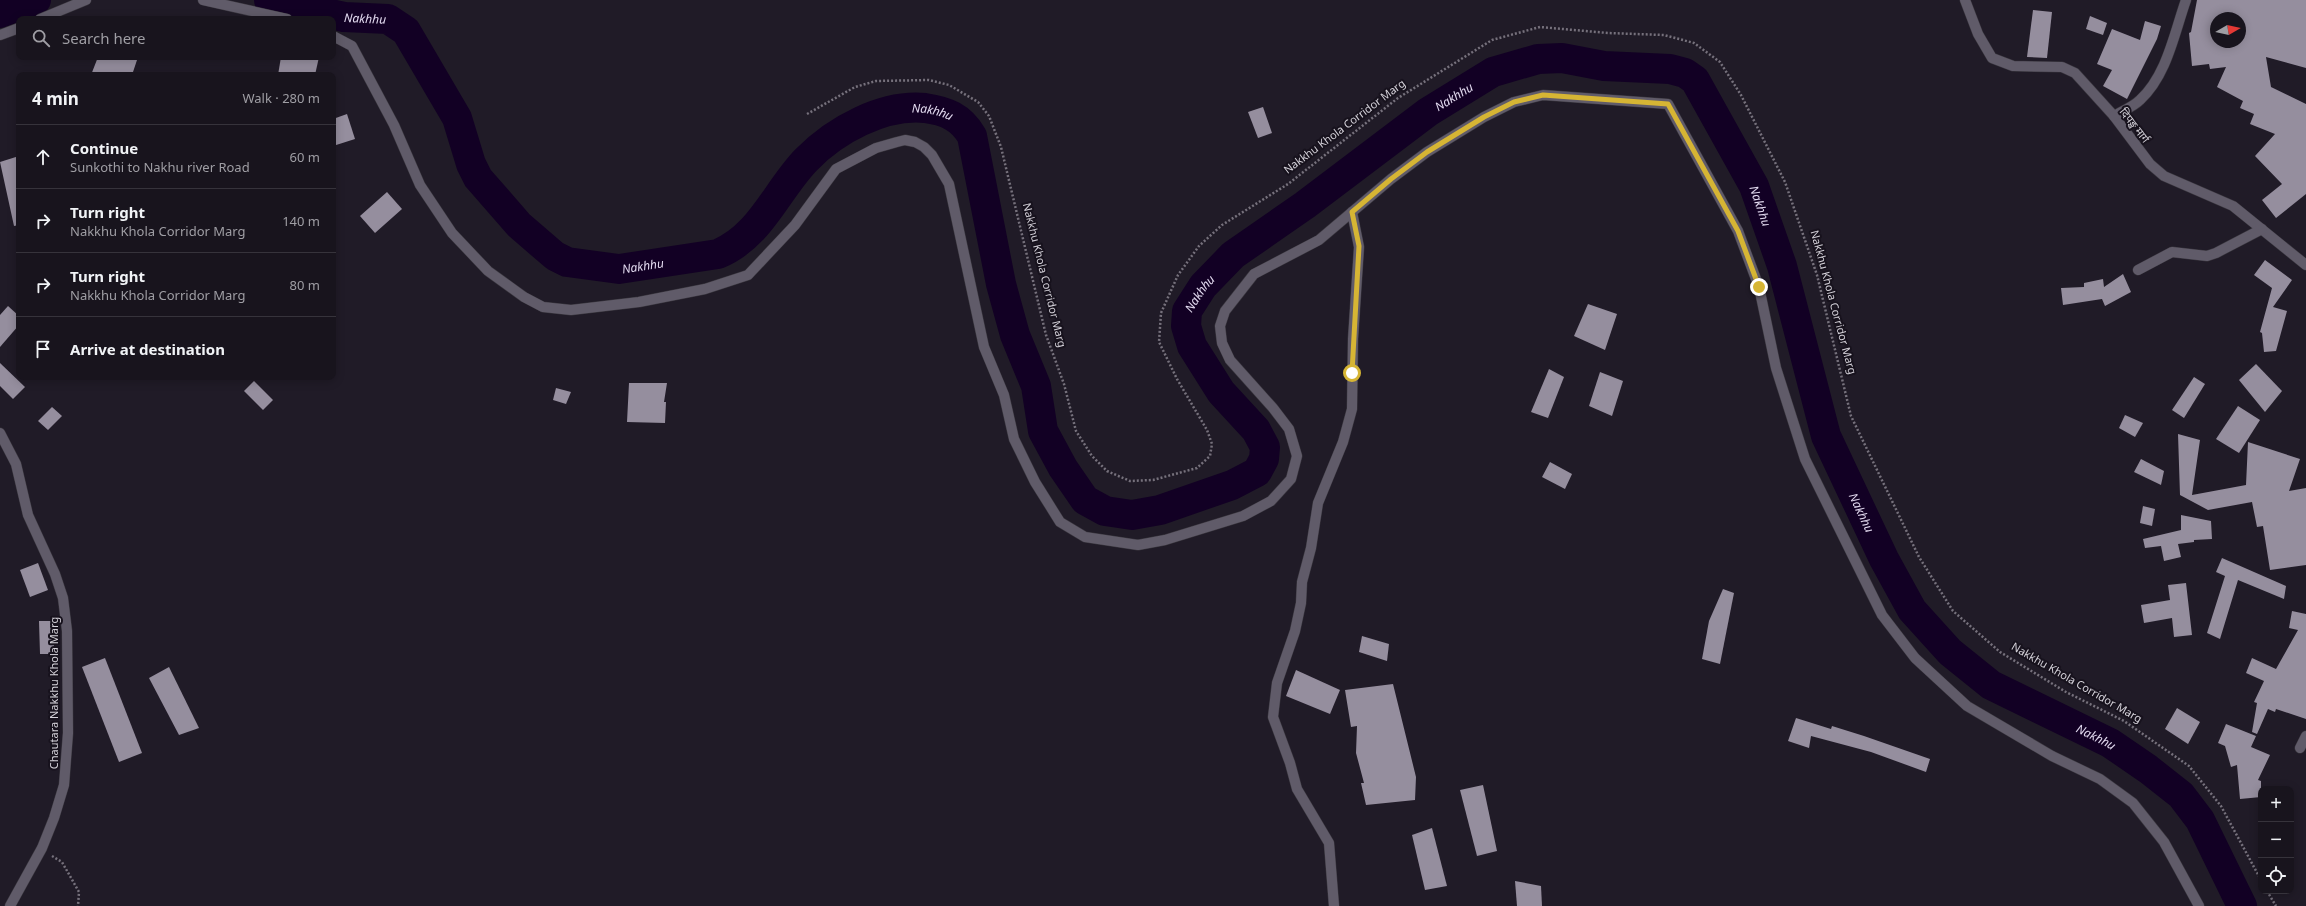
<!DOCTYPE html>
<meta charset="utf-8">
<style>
:root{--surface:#18141d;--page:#211d26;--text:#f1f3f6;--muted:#9f9ea4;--line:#36333b}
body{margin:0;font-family:"Noto Sans","Noto Sans Devanagari",sans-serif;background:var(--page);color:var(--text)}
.controls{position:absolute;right:12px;bottom:12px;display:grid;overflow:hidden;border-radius:8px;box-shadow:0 2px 10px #0003}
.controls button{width:36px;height:36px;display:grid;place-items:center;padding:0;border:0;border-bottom:1px solid var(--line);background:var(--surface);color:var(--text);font:20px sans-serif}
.compass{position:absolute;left:2210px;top:12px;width:36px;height:36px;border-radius:50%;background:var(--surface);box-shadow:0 2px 10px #0003;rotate:81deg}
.stop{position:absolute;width:12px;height:12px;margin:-9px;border:3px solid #d6b534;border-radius:50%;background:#fff}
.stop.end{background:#d6b534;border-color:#fff;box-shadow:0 1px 4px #0008}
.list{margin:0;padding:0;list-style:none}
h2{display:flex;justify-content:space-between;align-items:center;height:52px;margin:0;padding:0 16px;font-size:17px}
h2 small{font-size:13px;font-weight:400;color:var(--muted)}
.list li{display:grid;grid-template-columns:26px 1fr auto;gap:12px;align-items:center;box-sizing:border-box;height:64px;padding:0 16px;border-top:1px solid var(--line)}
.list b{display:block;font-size:15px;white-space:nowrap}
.list p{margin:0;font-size:13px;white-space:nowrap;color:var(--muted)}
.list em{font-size:13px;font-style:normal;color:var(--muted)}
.icon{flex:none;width:22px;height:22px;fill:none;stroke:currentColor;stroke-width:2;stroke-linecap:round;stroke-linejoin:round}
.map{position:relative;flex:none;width:2306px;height:906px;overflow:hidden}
.search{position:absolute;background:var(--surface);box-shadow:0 2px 10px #0003;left:16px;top:16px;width:320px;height:44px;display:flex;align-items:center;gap:10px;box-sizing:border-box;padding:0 14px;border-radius:8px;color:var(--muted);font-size:15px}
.panel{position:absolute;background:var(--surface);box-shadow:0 2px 10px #0003;left:16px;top:72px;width:320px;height:308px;border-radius:8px}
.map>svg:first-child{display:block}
</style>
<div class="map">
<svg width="2306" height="906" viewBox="0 0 2306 906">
<rect width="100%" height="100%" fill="#201b27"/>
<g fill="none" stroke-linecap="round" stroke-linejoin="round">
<g stroke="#120024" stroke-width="30">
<path id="s1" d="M269,0l75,17 44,2 18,12 51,87 14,46 7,14 41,47 36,31 12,6 52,7 99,-15c43,-18 58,-63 88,-94 29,-30 77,-56 119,-52 21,3 36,9 47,28l29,148 14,51 21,51 7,45 20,37 22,32 20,11 27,4 28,-5 72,-25 25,-13 7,-13 1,-12 -9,-17 -35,-38 -29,-46 -6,-20 1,-15 16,-25 30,-31 72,-50 123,-93 65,-40 45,-13 24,-1 42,8 66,3 15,4 10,7 59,106 28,80 44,170 58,123 28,51 38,42 41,33 119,58 38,26 33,26 19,25 42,86"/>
<path d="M0,13l36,-13"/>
</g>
</g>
<g fill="#958e9e" fill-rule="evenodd">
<path d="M2197,0h109v68l-40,-11 5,30 35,17v90l-30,24 -14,-18 20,-16 -27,-28 20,-22 -25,-10 4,-10 -14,-6 3,-7 -26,-14 9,-20 -16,2 -1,-5 -17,2 -3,-33 2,-1zM2216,18h24v24h-24z"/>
<path d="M2033,10l19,2 -5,46 -20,-1z"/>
<path d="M2090,16l17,7 -4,12 -17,-6z"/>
<path d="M2145,21l16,5 -4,13 -30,60 -24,-13 9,-16 -15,-6 15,-35 28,11z"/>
<path d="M98,57h40l-6,18h-41z"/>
<path d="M281,57h38l-4,18h-37z"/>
<path d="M1263,107l9,26 -14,5 -10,-26z"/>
<path d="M347,114l8,25 -22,7v-27z"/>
<path d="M19,156v69l-5,1 -14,-64z"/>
<path d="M387,192l15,17 -27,24 -15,-17z"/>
<path d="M2265,260l27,20 -19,27 14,4 -11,40 -12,1 -2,-19 -2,-1 12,-44 -18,-13z"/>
<path d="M2123,274l8,18 -26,14 -3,-7 -39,6 -2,-17 23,-1v-4l19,-4 1,8z"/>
<path d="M1588,304l29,10 -12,36 -31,-14z"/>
<path d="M8,306l11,10v9l-19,22v-32z"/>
<path d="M0,363l25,24 -12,12 -13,-13z"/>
<path d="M2256,364l26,27 -17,21 -26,-32z"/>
<path d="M1549,369l15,8 -16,41 -17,-6z"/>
<path d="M1600,372l23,9 -11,35 -23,-10z"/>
<path d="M2194,377l11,7 -21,34 -12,-8z"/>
<path d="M254,381l19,19 -10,10 -19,-19z"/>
<path d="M629,383h38l-3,19h2l-1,21 -38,-1z"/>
<path d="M556,388l15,4 -5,12 -13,-4z"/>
<path d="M2238,406l22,14 -21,33 -23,-14z"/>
<path d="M52,407l10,9 -14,14 -10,-9z"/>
<path d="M2125,415l18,8 -8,14 -16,-9z"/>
<path d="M2178,434l22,6 -8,55 54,-10 2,-43 52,17 -11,32 17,-3v77l-36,5 -7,-44 -6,1 -5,-25 -44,8 -28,-15z"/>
<path d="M2141,459l23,12 -3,14 -27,-13z"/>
<path d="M1550,462l22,12 -7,15 -23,-12z"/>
<path d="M2143,506l12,3 -3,17 -12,-3z"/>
<path d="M2181,515l30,6 1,18 -18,1v2l-16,2 3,13 -17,4 -3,-15 -16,2 -2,-9 38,-9z"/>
<path d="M2222,558l64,28 -2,13 -46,-19 -18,59 -13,-6 18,-57 -9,-4z"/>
<path d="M38,563l10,27 -18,7 -10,-27z"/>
<path d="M2186,583l6,52 -18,2 -2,-19 -28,5 -3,-18 29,-5 -2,-15z"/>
<path d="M1723,589l11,4 -14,71 -18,-5 7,-38z"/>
<path d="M2292,611l14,3v105l-30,-10 -1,3 -7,-3 -11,25 -5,-2 5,-29 -3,-1 10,-21 -18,-8 6,-15 24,11 22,-39 -9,-2z"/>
<path d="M39,621h15v33h-14z"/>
<path d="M1362,636l27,8 -2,17 -28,-9z"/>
<path d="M105,658l37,95 -23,9 -37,-95z"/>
<path d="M169,667l30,61 -20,7 -30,-57z"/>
<path d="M1296,670l44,20 -10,24 -44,-18z"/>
<path d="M1393,684l23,93 -1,23 -49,5 -5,-22h3l-8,-30 1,-27 -6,1 -6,-37z"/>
<path d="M2177,708l23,14 -12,22 -23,-15z"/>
<path d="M1796,718l35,11 1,-3 32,10 66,23 -4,13 -55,-20 -60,-16 -2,12 -21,-7z"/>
<path d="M2226,724l30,12 -5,11 19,8 -12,25 3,1v16l-21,2 -3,-34 -6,2 -6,-21 -7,-3z"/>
<path d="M1483,785l14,66 -20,5 -17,-66z"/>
<path d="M1432,828l15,58 -22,4 -13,-55z"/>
<path d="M1515,881l26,5 1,20h-25z"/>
</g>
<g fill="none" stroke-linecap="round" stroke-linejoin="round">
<g stroke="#3a373f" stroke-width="11">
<g id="minor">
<path d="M1965,0l13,34 14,24 21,8 49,1 13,6 39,43 36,48 14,12 69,30 73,59"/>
<path d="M2114,116c8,-5 19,-9 26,-16 27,-25 34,-66 46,-100"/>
<path d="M2138,270l34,-18 35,4 9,-3 46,-24"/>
<path d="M0,433l16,31 12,51 27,59 8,24 4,33 1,102 -4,52 -10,33 -12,30 -32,58"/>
<path d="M2300,748l6,-12"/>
<path d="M1334,906l-5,-63 -32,-54 -7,-26 -17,-46 4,-34 18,-52 6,-28 1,-21 9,-34 7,-45 25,-61 9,-33 1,-70 6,-92 -7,-35"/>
</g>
</g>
<g stroke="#3a373f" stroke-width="11">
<g id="tertiary">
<path d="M203,0l84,19"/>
<path d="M40,19l46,-19"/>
<path d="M0,35l19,-7"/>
<path d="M333,36l19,10 42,79 26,60 32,48 36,38 36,26 19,10 28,3 68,-8 66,-13 43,-14 47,-50 41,-56 40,-21 21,-6 8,-2 10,2 9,5 8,8 17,29 35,163 20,48 10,44 21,43 25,40 25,15 53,8 27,-5 78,-24 28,-15 20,-22 6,-23 -8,-27 -16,-21 -43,-48 -8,-17 -2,-17 5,-15 29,-37 65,-34 72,-61 36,-27 57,-35 30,-15 29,-7 125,9 70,127 21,56 17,81 29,91 77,156 33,43 52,48 85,50 48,23 33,24 31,39 35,64"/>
</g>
</g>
<g stroke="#76717c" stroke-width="2.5" stroke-dasharray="2 2" stroke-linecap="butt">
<path d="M807,114l48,-27 21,-6 53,-1 20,5 29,17 11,14 12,31 45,188 18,49 12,47 16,25 15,15 23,10 23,-1 44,-12 13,-12 2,-12 -5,-14 -30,-51 -18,-37 2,-29 17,-38 21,-29 23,-21 66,-41 110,-86 94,-58 48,-13 68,6 56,2 30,8 26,19 21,33 44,87 32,93 34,141 68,141 34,54 47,41 66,40 58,29 65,45 32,40 40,74"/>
<path d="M52,856l10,6 17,30 -1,14"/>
<path d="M2267,891l9,15"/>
</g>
<use href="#minor" stroke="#605b69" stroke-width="10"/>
<use href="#tertiary" stroke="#605b69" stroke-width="10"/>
</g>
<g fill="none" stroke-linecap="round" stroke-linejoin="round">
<path stroke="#d6b534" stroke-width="5" d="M1352,373l7,-127 -7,-34 39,-33 36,-27 57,-35 30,-15 29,-7 125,9 70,127 21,56"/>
</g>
<g text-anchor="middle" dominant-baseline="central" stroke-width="4" stroke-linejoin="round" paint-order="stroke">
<g font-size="11" fill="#d4d1d9" stroke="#17121d">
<text transform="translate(2135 125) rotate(52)">दिपङ्ख मार्ग</text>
<text transform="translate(1344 126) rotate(-37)">Nakkhu Khola Corridor Marg</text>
<text transform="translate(1045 275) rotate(76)">Nakkhu Khola Corridor Marg</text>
<text transform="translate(1834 302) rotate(75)">Nakkhu Khola Corridor Marg</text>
<text transform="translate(2077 682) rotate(30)">Nakkhu Khola Corridor Marg</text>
<text transform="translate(53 693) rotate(-90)">Chautara Nakkhu Khola Marg</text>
</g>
<g font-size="12" font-style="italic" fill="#e3daf0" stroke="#17121d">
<text stroke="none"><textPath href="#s1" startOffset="98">Nakhhu</textPath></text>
<text stroke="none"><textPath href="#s1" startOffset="2005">Nakhhu</textPath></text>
<text stroke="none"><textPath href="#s1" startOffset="855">Nakhhu</textPath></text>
<text stroke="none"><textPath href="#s1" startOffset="2401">Nakhhu</textPath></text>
<text stroke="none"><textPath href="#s1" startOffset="507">Nakhhu</textPath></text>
<text stroke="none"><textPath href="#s1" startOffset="1682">Nakhhu</textPath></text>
<text stroke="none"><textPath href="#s1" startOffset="2725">Nakhhu</textPath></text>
<text stroke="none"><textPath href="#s1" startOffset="3061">Nakhhu</textPath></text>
</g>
</g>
</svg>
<div class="controls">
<button>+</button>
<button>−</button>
<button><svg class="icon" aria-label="locate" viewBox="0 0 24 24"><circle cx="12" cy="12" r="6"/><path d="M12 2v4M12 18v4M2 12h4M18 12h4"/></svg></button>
</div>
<svg class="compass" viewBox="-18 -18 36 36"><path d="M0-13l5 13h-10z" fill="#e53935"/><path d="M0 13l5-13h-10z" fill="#9f9ea4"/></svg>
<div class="stop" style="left:1352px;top:373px"></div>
<div class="stop end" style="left:1759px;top:287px"></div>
<div class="search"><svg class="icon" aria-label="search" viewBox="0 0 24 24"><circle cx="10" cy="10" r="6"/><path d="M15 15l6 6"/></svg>Search here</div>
<section class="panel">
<h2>4 min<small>Walk · 280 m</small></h2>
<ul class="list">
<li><svg class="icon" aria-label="ahead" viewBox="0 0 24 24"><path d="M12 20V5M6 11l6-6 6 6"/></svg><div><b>Continue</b><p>Sunkothi to Nakhu river Road</p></div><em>60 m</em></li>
<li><svg class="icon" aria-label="right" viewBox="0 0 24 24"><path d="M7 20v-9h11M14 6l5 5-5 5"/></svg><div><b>Turn right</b><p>Nakkhu Khola Corridor Marg</p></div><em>140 m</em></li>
<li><svg class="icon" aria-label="right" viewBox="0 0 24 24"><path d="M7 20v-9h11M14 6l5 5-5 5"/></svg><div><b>Turn right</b><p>Nakkhu Khola Corridor Marg</p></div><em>80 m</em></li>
<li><svg class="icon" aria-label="arrive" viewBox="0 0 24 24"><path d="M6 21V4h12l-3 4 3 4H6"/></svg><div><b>Arrive at destination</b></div></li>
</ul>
</section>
</div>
